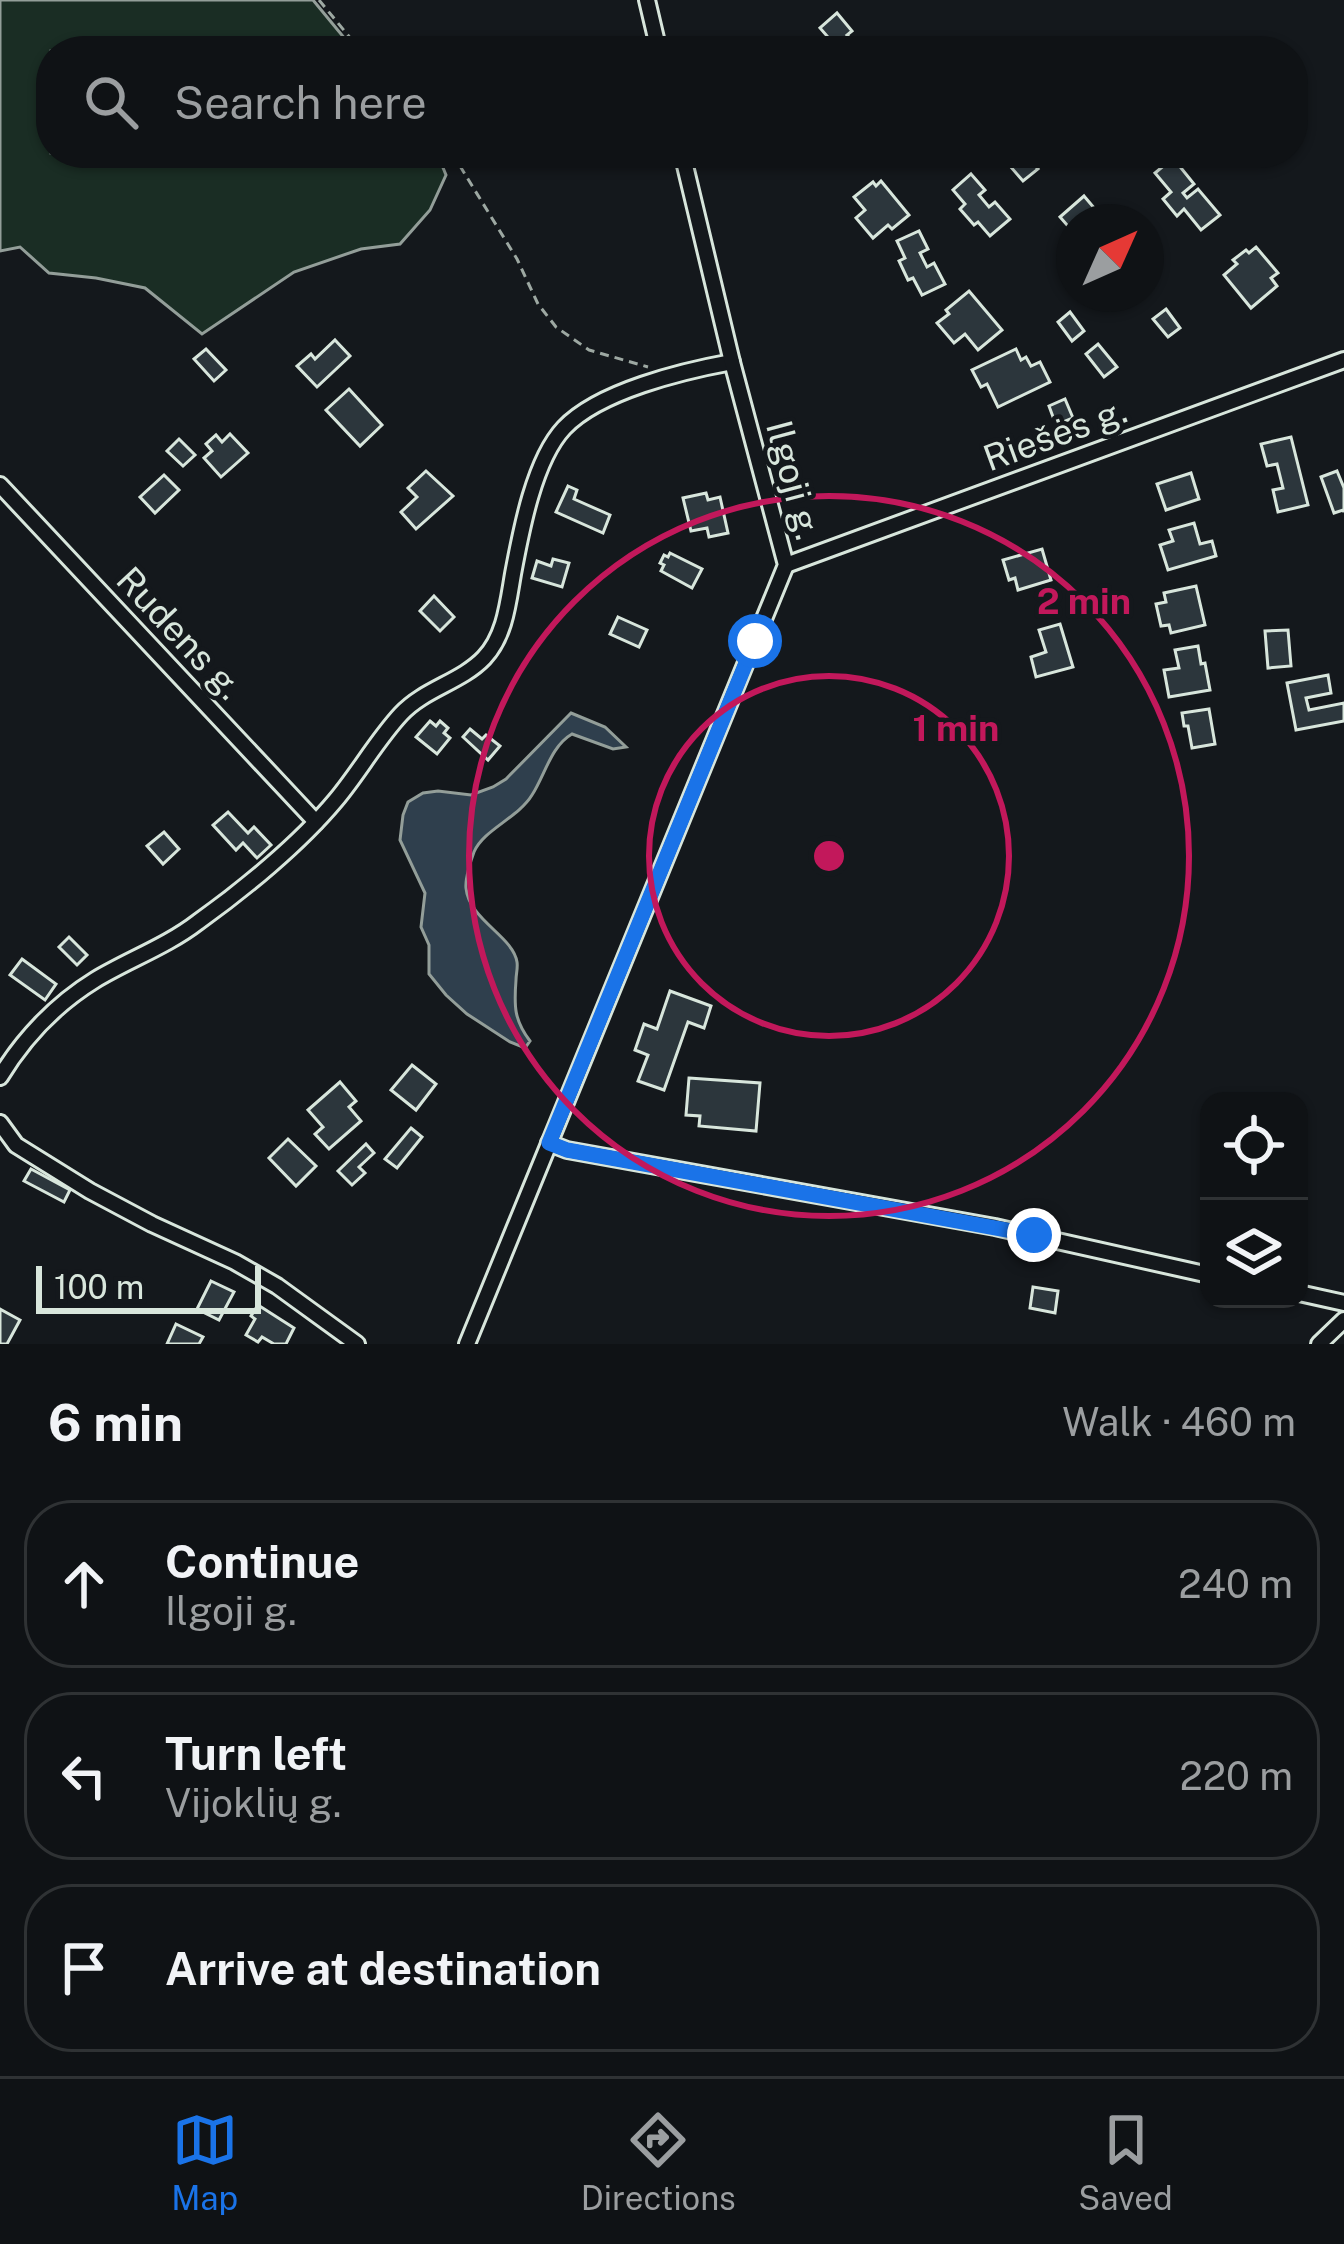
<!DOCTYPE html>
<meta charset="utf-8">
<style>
:root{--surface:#0f1215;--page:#1d2022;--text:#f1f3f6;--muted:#9b9ea0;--line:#2f3234;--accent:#1a73e8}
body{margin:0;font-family:"Public Sans",sans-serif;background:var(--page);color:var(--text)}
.controls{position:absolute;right:36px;bottom:36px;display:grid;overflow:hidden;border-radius:24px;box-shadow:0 3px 9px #0004}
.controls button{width:108px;height:108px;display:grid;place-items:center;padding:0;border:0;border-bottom:3px solid var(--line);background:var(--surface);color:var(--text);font:60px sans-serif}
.compass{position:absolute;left:1056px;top:204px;width:108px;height:108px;border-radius:50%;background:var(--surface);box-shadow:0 3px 9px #0004;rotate:45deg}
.scale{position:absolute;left:36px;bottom:30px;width:225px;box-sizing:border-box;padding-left:12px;border:6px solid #d8e6dc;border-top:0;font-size:33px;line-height:42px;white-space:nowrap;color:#d8e6dc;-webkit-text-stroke:9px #14181c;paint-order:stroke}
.stop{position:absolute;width:36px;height:36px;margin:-27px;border:9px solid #1a73e8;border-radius:50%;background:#fff}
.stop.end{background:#1a73e8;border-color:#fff;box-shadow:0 3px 12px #0008}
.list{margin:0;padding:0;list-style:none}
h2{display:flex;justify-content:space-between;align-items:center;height:156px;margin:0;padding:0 48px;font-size:51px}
h2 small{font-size:39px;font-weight:400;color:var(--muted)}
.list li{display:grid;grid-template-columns:78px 1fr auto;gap:36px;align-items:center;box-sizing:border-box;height:168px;margin:0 24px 24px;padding:0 24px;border:3px solid var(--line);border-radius:48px}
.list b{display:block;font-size:45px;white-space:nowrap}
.list p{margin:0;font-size:39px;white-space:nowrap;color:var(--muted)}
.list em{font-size:39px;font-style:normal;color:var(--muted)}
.icon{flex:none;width:66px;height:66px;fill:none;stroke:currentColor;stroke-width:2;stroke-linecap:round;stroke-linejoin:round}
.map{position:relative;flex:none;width:1344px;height:1344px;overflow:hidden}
.search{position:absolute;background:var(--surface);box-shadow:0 3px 9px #0004;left:36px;right:36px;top:36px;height:132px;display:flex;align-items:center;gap:30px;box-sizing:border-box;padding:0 42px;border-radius:48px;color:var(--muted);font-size:45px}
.sheet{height:732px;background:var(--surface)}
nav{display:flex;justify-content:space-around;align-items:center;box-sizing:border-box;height:168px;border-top:3px solid var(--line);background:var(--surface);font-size:33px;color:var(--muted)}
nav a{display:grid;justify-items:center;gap:6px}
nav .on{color:var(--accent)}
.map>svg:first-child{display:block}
</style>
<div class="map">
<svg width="1344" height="1344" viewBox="0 0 1344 1344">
<rect width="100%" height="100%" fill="#14181c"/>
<path fill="#1a2d24" stroke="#939e99" stroke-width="3" d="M0,0h313l42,51h-304v102h386l9,22 -16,35 -30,34 -39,5 -67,23 -92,62 -57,-46 -49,-10 -47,-5 -29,-26 -20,4z"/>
<path fill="#2f3f4d" stroke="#939e99" stroke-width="3" d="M571,713l34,14 21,20 -13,2 -41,-15c-21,12 -27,41 -40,61 -14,23 -49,35 -58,57 -3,8 -9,27 -8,36 3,32 47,48 51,74 1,6 -1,12 -1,18 -2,26 -2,40 14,61l-5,7 -15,-6 -43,-28 -21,-19 -17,-21v-29l-8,-18 4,-34 -25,-53 3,-25 5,-13 15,-9 15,-2 33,4 22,-8 13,-8z"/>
<g fill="#2c363c" stroke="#d8e6dc" stroke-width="3">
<path d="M837,13l15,18 -5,4 11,11 4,-3 6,8h-28l-20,-23z"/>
<path d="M1009,153h24l2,3 -5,5 8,8 -15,12 -20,-23z"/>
<path d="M1173,158l21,26 -11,9 4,5 11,-9 22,26 -19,15 -17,-21 -7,7 -14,-17 8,-7 -16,-19z"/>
<path d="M971,174l14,16 -6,5 10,12 6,-5 15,17 -20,17 -12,-14 -4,3 -14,-16 5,-5 -12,-14z"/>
<path d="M881,181l28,34 -17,14 -4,-4 -15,13 -17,-20 9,-8 -11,-13 19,-15 3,4z"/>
<path d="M1084,196l22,26h-32v11l-14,-16z"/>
<path d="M919,231l9,18 -8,4 7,14 7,-4 11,21 -23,11 -9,-17 -5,2 -9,-19 6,-3 -8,-17z"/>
<path d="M1256,247l22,26 -7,5 6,8 -26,22 -27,-33 13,-11 -4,-4 13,-10 3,3z"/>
<path d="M969,291l33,39 -24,20 -13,-16 -11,9 -17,-20 12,-9 -3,-4z"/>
<path d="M1166,309l14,19 -12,9 -15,-18z"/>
<path d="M1070,312l14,19 -12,10 -14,-19z"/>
<path d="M335,340l15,16 -33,31 -20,-21 14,-12 4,5z"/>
<path d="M1098,344l19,23 -13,10 -18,-23z"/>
<path d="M206,349l20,21 -12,11 -20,-22z"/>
<path d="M1016,349l5,11 5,-3 5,9 9,-4 10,20 -52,25 -11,-23 -6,3 -9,-17z"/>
<path d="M349,389l33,36 -22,21 -34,-36z"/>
<path d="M1065,399l8,19 -17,7 -7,-19z"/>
<path d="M230,434l18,19 -27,24 -17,-19 8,-7 -6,-7 10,-9 6,7z"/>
<path d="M1291,437l17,68 -30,7 -5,-22 10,-2 -6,-24 -10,2 -6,-22z"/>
<path d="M179,439l16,16 -12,11 -16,-15z"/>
<path d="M426,471l27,25 -37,33 -15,-17 16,-15 -9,-9z"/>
<path d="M1337,471l7,17v24l-1,-2 -9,3 -13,-36z"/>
<path d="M1191,473l8,26 -33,11 -9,-26z"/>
<path d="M164,475l15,15 -24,23 -15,-16z"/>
<path d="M568,486l9,4 -3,9 36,16 -7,18 -47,-21z"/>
<path d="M706,493l2,7 12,-3 8,36 -19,4 -2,-9 -16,3 -8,-33z"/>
<path d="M1194,523l6,21 12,-3 4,15 -48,14 -8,-25 13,-4 -4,-11z"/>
<path d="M1042,549l9,31 -33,10 -3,-12 -6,2 -6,-20z"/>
<path d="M670,553l32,16 -10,19 -31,-17 3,-6 -4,-2 4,-8 4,2z"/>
<path d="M553,559l16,4 -7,24 -30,-9 5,-17 14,5z"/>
<path d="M1196,586l9,39 -34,8 -2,-8 -8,1 -5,-22 10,-2 -2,-9z"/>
<path d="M434,596l20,21 -14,14 -20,-20z"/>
<path d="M618,617l29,13 -8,17 -29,-13z"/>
<path d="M1060,624l13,43 -37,10 -5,-20 15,-5 -7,-22z"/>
<path d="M1288,630l3,36 -23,2 -3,-37z"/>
<path d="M1198,646l3,18 4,-1 5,27 -41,7 -5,-27 15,-2 -4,-18z"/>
<path d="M1328,675l3,18 -25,5 3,12 35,-7v18l-48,9 -9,-47z"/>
<path d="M1209,709l6,35 -23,4 -4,-22h-4l-2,-13z"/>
<path d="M430,721l6,5 4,-5 8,7 -4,5 6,5 -13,16 -21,-17z"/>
<path d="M470,729l12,10 4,-4 14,11 -12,14 -25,-23z"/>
<path d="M228,812l20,21 6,-6 17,18 -14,13 -14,-15 -7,7 -23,-25z"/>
<path d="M164,832l15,17 -16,15 -16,-18z"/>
<path d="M69,937l18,18 -10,10 -18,-18z"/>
<path d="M22,959l34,25 -11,16 -35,-25z"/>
<path d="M670,991l41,15 -7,22 -16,-6 -24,68 -26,-9 10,-26 -13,-5 9,-26 13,5z"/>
<path d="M412,1065l24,19 -20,26 -25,-20z"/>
<path d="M689,1078l71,5 -4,48 -57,-5 1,-10 -14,-1z"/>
<path d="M340,1082l16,19 -7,6 12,14 -32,28 -14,-15 8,-7 -15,-17z"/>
<path d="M411,1128l11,9 -25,31 -12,-9z"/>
<path d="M288,1139l28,27 -20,20 -27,-28z"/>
<path d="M366,1144l8,9 -15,14 6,6 -13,12 -14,-14z"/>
<path d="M31,1169l39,21 -6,12 -40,-21z"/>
<path d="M211,1281l23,11 -15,28 -22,-11z"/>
<path d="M1033,1287l25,4 -3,22 -25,-5z"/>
<path d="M258,1305l36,23 -8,16h-12l-12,-7 -4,5 -12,-7 9,-16 -4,-3z"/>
<path d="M0,1309l20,11 -13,24h-7z"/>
<path d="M176,1324l27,13 -4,7h-32z"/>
</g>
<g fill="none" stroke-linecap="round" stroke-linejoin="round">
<g stroke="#d8e6dc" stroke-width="20">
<g id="minor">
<path d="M647,0l12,51"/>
<path d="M0,485l316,337"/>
<path d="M786,565l558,-205"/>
<path d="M0,1077c23,-38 56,-73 95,-97 33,-20 72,-34 103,-58 45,-32 101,-78 137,-121 23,-27 41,-60 66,-87 23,-25 60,-32 83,-56 21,-22 24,-55 29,-84 8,-43 21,-114 51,-146 35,-37 119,-57 168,-66"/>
<path d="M0,1123l16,22 74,46 62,33 83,38 42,24 80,58"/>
<path d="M549,1143l18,7 428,77 214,48"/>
<path d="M1299,1293l45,10"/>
<path d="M467,1344l319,-779 -54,-203 -50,-209"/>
<path d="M1319,1344l25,-24"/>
</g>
</g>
<g stroke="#9da8a2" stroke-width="3" stroke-dasharray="9 6" stroke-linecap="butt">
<path d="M319,0l42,51"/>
<path d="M452,153l65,106 21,45 18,23 33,23 59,17"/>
</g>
<use href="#minor" stroke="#14181c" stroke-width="14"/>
</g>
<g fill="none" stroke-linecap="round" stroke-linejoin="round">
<path stroke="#1a73e8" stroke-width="15" d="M755,641l-206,502 18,7 467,85"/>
</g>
<g fill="none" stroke="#c2185b" stroke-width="6">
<circle cx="829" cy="856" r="180"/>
<circle cx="829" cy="856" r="360"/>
</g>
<g text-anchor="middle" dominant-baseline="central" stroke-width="9" stroke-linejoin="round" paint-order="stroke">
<g font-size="36" fill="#d8e6dc" stroke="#14181c">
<text transform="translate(1055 434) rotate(-20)">Riešės g.</text>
<text transform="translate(794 480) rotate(75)">Ilgoji g.</text>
<text transform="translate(180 633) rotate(47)">Rudens g.</text>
</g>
</g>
<circle cx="829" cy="856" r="18" fill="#c2185b" stroke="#14181c" stroke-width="6"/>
<g font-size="36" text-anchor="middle" font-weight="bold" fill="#c2185b" stroke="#14181c" stroke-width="9" stroke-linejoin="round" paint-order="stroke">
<text x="1084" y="614">2 min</text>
<text x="956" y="741">1 min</text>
</g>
</svg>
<div class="controls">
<button><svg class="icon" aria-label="locate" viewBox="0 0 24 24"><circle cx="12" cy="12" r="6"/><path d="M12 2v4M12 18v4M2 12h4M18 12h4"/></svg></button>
<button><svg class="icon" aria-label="layers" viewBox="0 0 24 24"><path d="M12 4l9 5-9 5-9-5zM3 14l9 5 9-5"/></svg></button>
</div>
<svg class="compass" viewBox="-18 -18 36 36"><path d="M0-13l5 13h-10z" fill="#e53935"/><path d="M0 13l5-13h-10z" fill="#9b9ea0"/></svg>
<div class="scale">100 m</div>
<div class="stop" style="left:755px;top:641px"></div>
<div class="stop end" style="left:1034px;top:1235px"></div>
<div class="search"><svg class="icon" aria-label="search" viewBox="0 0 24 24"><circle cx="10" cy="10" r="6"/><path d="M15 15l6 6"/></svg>Search here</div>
</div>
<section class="sheet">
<h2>6 min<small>Walk · 460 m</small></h2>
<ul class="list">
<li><svg class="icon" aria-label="ahead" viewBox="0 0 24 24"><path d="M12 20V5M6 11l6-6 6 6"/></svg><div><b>Continue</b><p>Ilgoji g.</p></div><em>240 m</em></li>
<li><svg class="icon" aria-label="left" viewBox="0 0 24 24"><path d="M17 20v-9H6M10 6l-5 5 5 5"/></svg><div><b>Turn left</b><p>Vijoklių g.</p></div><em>220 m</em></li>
<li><svg class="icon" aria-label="arrive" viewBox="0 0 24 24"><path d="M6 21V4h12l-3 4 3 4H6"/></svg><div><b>Arrive at destination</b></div></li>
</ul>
</section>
<nav>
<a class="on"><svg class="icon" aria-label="map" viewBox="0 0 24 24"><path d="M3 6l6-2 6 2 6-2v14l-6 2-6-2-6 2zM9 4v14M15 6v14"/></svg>Map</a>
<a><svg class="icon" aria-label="directions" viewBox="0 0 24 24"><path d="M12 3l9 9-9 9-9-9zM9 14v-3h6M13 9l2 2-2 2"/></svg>Directions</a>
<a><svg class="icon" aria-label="saved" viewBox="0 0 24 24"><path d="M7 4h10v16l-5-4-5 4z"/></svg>Saved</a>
</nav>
